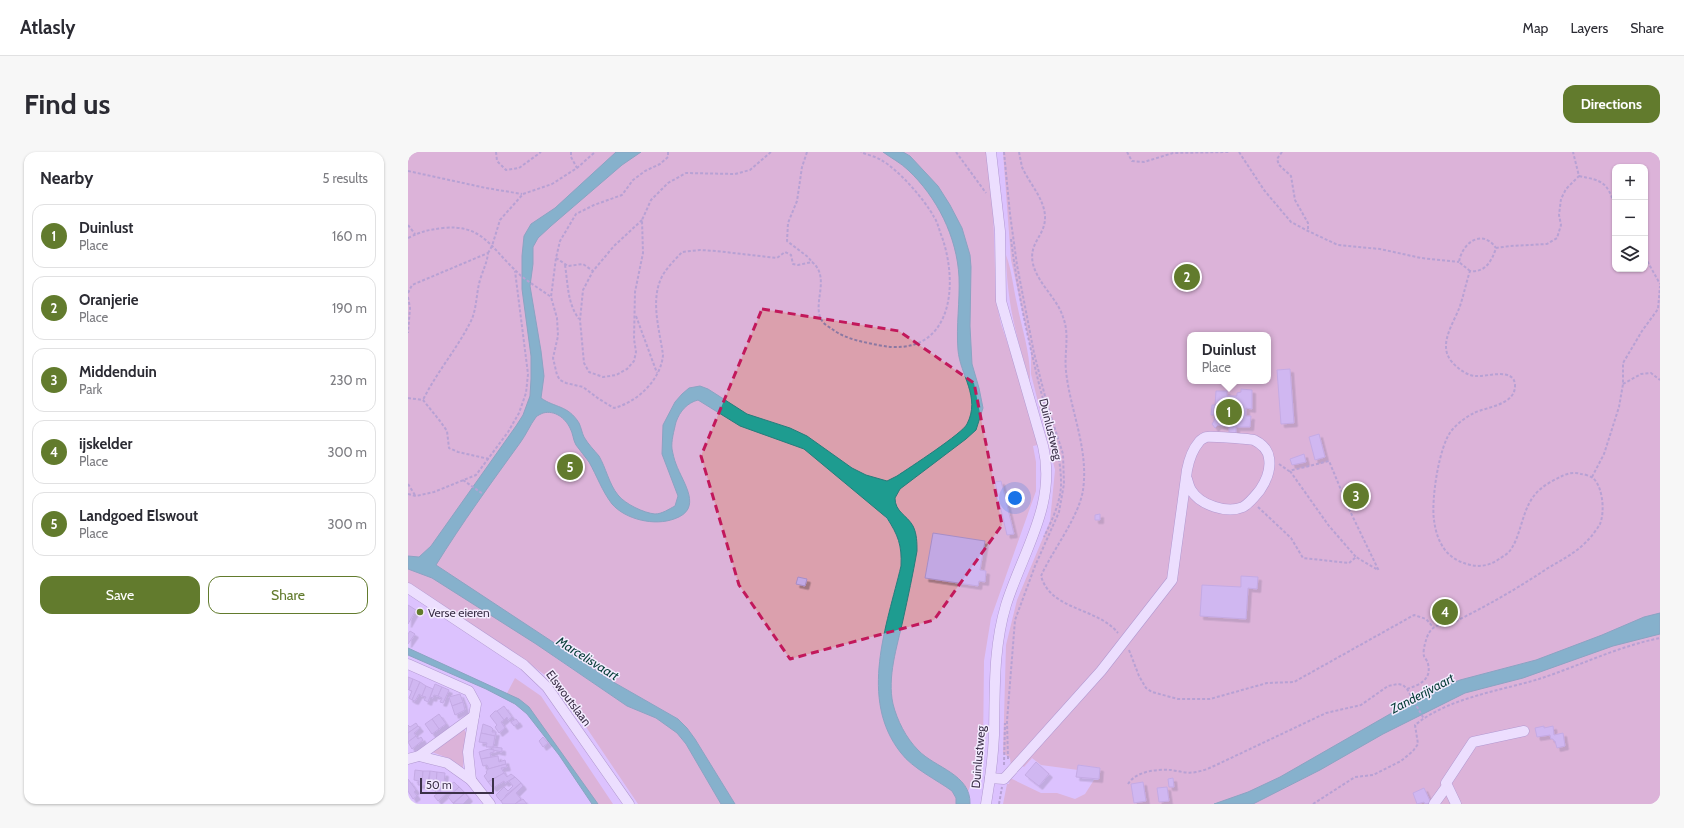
<!DOCTYPE html>
<meta charset="utf-8">
<style>
:root{--surface:#fff;--page:#f7f7f7;--text:#2b2b33;--muted:#7c7c81;--line:#e1e1e2;--accent:#627b2d}
body{margin:0;font-family:Cabin,sans-serif;background:var(--page);color:var(--text)}
.controls{position:absolute;right:12px;top:12px;display:grid;overflow:hidden;border-radius:8px;box-shadow:0 1px 3px #0004}
.controls button{width:36px;height:36px;display:grid;place-items:center;padding:0;border:0;border-bottom:1px solid var(--line);background:var(--surface);color:var(--text);font:20px sans-serif}
.scale{position:absolute;left:12px;bottom:10px;width:74px;box-sizing:border-box;padding-left:4px;border:2px solid #3c3149;border-top:0;font-size:11px;line-height:14px;white-space:nowrap;color:#3c3149;-webkit-text-stroke:3px #f4ecff;paint-order:stroke}
.you{position:absolute;left:607px;top:346px;width:14px;height:14px;margin:-10px;border:3px solid #fff;border-radius:50%;background:#1a73e8;box-shadow:0 0 0 6px #1a73e833}
.badge{display:grid;place-items:center;width:26px;height:26px;border-radius:50%;background:var(--accent);color:#fff;font-size:13px;font-weight:700}
.pin{position:absolute;translate:-50% -50%;border:2px solid #fff;box-shadow:0 1px 4px #0006}
.popup{position:absolute;left:779px;top:180px;width:84px;height:52px;box-sizing:border-box;display:grid;place-content:center;border-radius:8px;background:var(--surface);filter:drop-shadow(0 1px 3px #0005);font-size:13px;white-space:nowrap;color:var(--muted)}
.popup b{font-size:15px;color:var(--text)}
.popup::after{content:'';position:absolute;left:50%;top:100%;margin-left:-8px;border:8px solid transparent;border-top-color:var(--surface)}
.list{margin:0;padding:0;list-style:none}
h2{display:flex;justify-content:space-between;align-items:center;height:52px;margin:0;padding:0 16px;font-size:17px}
h2 small{font-size:13px;font-weight:400;color:var(--muted)}
.list li{display:grid;grid-template-columns:26px 1fr auto;gap:12px;align-items:center;box-sizing:border-box;height:64px;margin:0 8px 8px;padding:0 8px;border:1px solid var(--line);border-radius:12px}
.list b{display:block;font-size:15px;white-space:nowrap}
.list p{margin:0;font-size:13px;white-space:nowrap;color:var(--muted)}
.list em{font-size:13px;font-style:normal;color:var(--muted)}
.actions{display:flex;gap:8px;padding:12px 16px}
.actions a{flex:1;padding:9px 0;border:1px solid var(--accent);border-radius:12px;text-align:center;font-size:14px;color:var(--accent)}
.actions .main{background:var(--accent);color:#fff}
.icon{flex:none;width:22px;height:22px;fill:none;stroke:currentColor;stroke-width:2;stroke-linecap:round;stroke-linejoin:round}
.map{position:relative;flex:none;width:1252px;height:652px;overflow:hidden;border-radius:12px}
header{display:flex;align-items:center;gap:24px;box-sizing:border-box;height:56px;padding:0 20px;background:var(--surface);border-bottom:1px solid var(--line)}
header strong{font-size:19px}
nav{display:flex;gap:22px;margin-inline-start:auto;font-size:14px}
.intro{display:flex;align-items:center;justify-content:space-between;box-sizing:border-box;height:96px;padding:0 24px}
h1{margin:0;font-size:28px}
.button{padding:10px 18px;border-radius:12px;background:var(--accent);color:#fff;font-size:14px;font-weight:700}
main{display:flex;gap:24px;padding:0 24px}
aside{flex:1;background:var(--surface);border-radius:12px;box-shadow:0 1px 3px #0004}
.map>svg:first-child{display:block}
</style>
<header>
<strong>Atlasly</strong>
<nav><a>Map</a><a>Layers</a><a>Share</a></nav>
</header>
<div class="intro"><h1>Find us</h1><a class="button">Directions</a></div>
<main>
<aside>
<h2>Nearby<small>5 results</small></h2>
<ul class="list">
<li><span class="badge">1</span><div><b>Duinlust</b><p>Place</p></div><em>160 m</em></li>
<li><span class="badge">2</span><div><b>Oranjerie</b><p>Place</p></div><em>190 m</em></li>
<li><span class="badge">3</span><div><b>Middenduin</b><p>Park</p></div><em>230 m</em></li>
<li><span class="badge">4</span><div><b>ijskelder</b><p>Place</p></div><em>300 m</em></li>
<li><span class="badge">5</span><div><b>Landgoed Elswout</b><p>Place</p></div><em>300 m</em></li>
</ul>
<div class="actions"><a class="main">Save</a><a>Share</a></div>
</aside>
<div class="map">
<svg width="1252" height="652" viewBox="0 0 1252 652">
<defs>
<filter id="shadow"><feDropShadow dx="3.5" dy="3.5" stdDeviation="0" flood-color="#0004"/></filter>
</defs>
<rect width="100%" height="100%" fill="#dcc2fe"/>
<g fill="#dba0ad" fill-rule="evenodd">
<path d="M0,0h579l4,26 2,29 3,94 5,23 18,53 19,68 -5,1 3,16v29l-45,127 -7,43 -1,91 -7,31 -6,3 -2,6 -2,-5 -4,2 -54,-36 -20,-52v-32l5,-35 20,-88 -25,-39 -8,-9 -30,-15 -4,-1c29,25 58,41 55,84 -14,59 -43,133 0,187 11,15 36,27 51,38l4,7v6h-221l-40,-65 -8,-11 -9,-9 -63,-36 -56,-36 -6,9 74,50 29,12 22,15 8,11 35,60h-83l-81,-120 -46,-34 -103,-67z"/>
<path d="M595,0h657v652h-657l4,-20h2l1,-6 31,15h16l18,6 10,-5 9,-14h4l2,-12 -20,-3 -2,5 -37,-5 -9,-7 -8,9 -9,-6 -4,5 -1,-8 -7,-5 3,-108 11,-45 33,-79 5,-51 -24,-96v-24l-20,-90zM1207,15h30v102h-30zM782,183h78v46h-78z"/>
<path d="M598,103c6,16 7,32 11,49 5,25 14,51 13,77 -14,-45 -23,-78 -24,-126z"/>
<path d="M107,526l26,18 72,108h-19l-32,-48 -36,-46 -21,-13z"/>
<path d="M56,577l2,4 -3,35 -15,-10 -16,-6z"/>
</g>
<g fill="#1e9c90" stroke="#277c7b">
<path d="M208,0h25l-19,13 -71,61 -13,12 -5,9v17l-3,22 11,65 3,25 -3,22c14,10 27,7 38,25 2,4 3,10 5,14 4,7 10,13 15,19 7,12 10,28 19,39 7,9 26,18 37,19 7,0 14,-5 20,-8l3,-10 -16,-42 1,-29 12,-23 7,-8 7,-6 11,-2 8,3 39,25 43,14 17,8 45,32 14,7 21,6 10,-5c12,-8 66,-43 70,-52 14,-27 -7,-49 -9,-74 -2,-24 2,-49 1,-73 -2,-40 -22,-80 -51,-107 -7,-7 -17,-12 -25,-18h20l7,4 28,30 12,19 12,23 8,27 1,12 -1,59 2,38 7,24 4,20 -7,22 -10,9 -66,50 -5,9c0,14 12,17 18,28 4,8 4,17 4,25 -4,23 -9,46 -14,69 -6,27 -16,57 -10,84 4,16 13,34 25,46 17,18 53,24 52,54h-14v-6l-4,-7c-15,-11 -40,-23 -51,-38 -43,-54 -14,-128 0,-187 1,-21 -3,-31 -14,-48l-83,-69 -64,-23 -42,-26c-11,3 -18,11 -22,22 -2,9 -5,19 -4,27 1,5 2,10 4,15 7,19 28,45 -2,55 -19,7 -48,1 -62,-15 -10,-13 -15,-28 -23,-42 -4,-6 -9,-11 -13,-17 -3,-5 -3,-12 -6,-17 -5,-10 -15,-18 -27,-15 -2,1 -5,2 -7,4 -6,8 -10,18 -16,26 -29,40 -58,80 -84,122l179,118 63,36 9,9 8,11 40,65h-14l-35,-60 -9,-11 -21,-15 -29,-12 -91,-62 -104,-66 -24,-9v-13l11,1 12,-11 85,-120 7,-11 7,-19 1,-17v-23l-9,-67v-33l2,-20 7,-12 24,-16z"/>
<path d="M1252,461v21l-47,12 -90,32 -58,15 -82,41 -63,36 -67,34h-39l34,-12 32,-15 124,-71 30,-16 26,-10 76,-20 66,-25 42,-18z"/>
<path d="M0,496l111,51 10,8 69,97h-6l-33,-49 -32,-41 -12,-10 -29,-15 -78,-34z"/>
</g>
<g fill="#c2a8e3" stroke="#a78dc6" filter="url(#shadow)">
<path d="M782,113l6,3 -7,16 -7,-3v-7l2,-6z"/>
<path d="M882,217l4,54 -13,1 -4,-54z"/>
<path d="M833,237l11,1v19l-6,-1v8h5l-1,11h-14v6l-7,-1v-5l-11,-2 -3,3 -3,-4 2,-3 1,-6h-4l1,-10h3l1,-14h11v5h10v-3l4,-1z"/>
<path d="M911,282l6,23 -10,3 -6,-23z"/>
<path d="M896,302l2,8 -14,3 -2,-6z"/>
<path d="M593,329l13,53 -7,1 -8,-34h-1l-2,-6h2l-3,-13z"/>
<path d="M692,362v6h-5v-5z"/>
<path d="M525,381l52,8 -5,29 6,1 -1,11 -6,-1 -1,5 -53,-8z"/>
<path d="M833,424l17,1 -1,12 -9,-1 -2,31 -46,-3 2,-31 39,2z"/>
<path d="M390,425l9,2 -2,7 -9,-2z"/>
<path d="M0,453l8,5 -8,14z"/>
<path d="M1038,456l3,5 -6,4 -3,-5z"/>
<path d="M2,479l5,3 -7,10v-10z"/>
<path d="M0,525l5,2 -4,11 -1,-1z"/>
<path d="M5,527l7,3 -8,18 -3,-2 3,-7 -3,-1z"/>
<path d="M12,530l6,4 -4,10 -3,-2 -4,7 -3,-1z"/>
<path d="M27,532l7,3 -4,9 -4,-1 -1,3 -3,-1z"/>
<path d="M18,534l7,3 -5,13 -4,-2 2,-3 -4,-1z"/>
<path d="M34,535l7,3 -6,13 -3,-1 2,-4 -4,-2z"/>
<path d="M52,542l3,8 -11,4 -3,-9z"/>
<path d="M55,550l2,8 -10,5 -3,-9z"/>
<path d="M96,554l8,11 -4,3 -1,-3 -3,3 -7,-9z"/>
<path d="M87,559h2l7,9 -3,2 4,6 -6,5 -4,-6 2,-2 -7,-9z"/>
<path d="M31,562l7,10 -7,5 -7,-10z"/>
<path d="M24,567l7,10 -7,5 -7,-10z"/>
<path d="M108,567l3,4 -5,3 -3,-4z"/>
<path d="M8,571l2,3 -10,7v-8l2,2z"/>
<path d="M75,572l8,3 2,2 -1,3h4l-1,4 -14,-3z"/>
<path d="M10,574l2,2 -6,5 2,3 -8,6v-9z"/>
<path d="M1136,574v2l9,-2 1,9 9,-2 2,13 -8,2 -2,-7h-1l-1,-2h-2l-1,-4 -13,2 -2,-9z"/>
<path d="M73,581l14,3 -2,11h-7l1,-4 -8,-1z"/>
<path d="M8,584l2,3 3,-2 2,3 -11,9 -4,-7z"/>
<path d="M135,585l5,6 -5,4 -4,-6z"/>
<path d="M85,595l9,1v4l-9,-2z"/>
<path d="M81,597l5,1v2l-4,1 1,4 -10,2 -2,-7z"/>
<path d="M90,604l1,6 6,-2 1,4 -17,5 -2,-4 -4,1 -2,-7z"/>
<path d="M628,610l13,12 -10,12 -14,-11z"/>
<path d="M98,612l1,3 -6,1 3,5 -16,9 -4,-6 3,-3 -1,-1 2,-3z"/>
<path d="M670,613l22,3 -1,11 -23,-2z"/>
<path d="M7,618l8,1 -1,14h-4l1,-4 -5,-1z"/>
<path d="M15,619h7l-3,15 -5,-1z"/>
<path d="M22,619l7,1 -1,15 -7,-1z"/>
<path d="M29,620l8,1 -1,10h-5l1,7 -5,4z"/>
<path d="M96,621l3,4 4,-3 4,3 -10,6 -1,-2 -11,7 -5,-6z"/>
<path d="M107,625l6,6 -15,12 -2,4 -3,2 -3,-3 -2,-3 8,-8 4,4 5,-5 -4,-5z"/>
<path d="M765,626l1,9h-5l-1,-8z"/>
<path d="M0,627l8,11 -2,2 3,4 -4,3 -5,-8z"/>
<path d="M46,630l5,5 -8,8 -3,-3 -10,9 -4,-5z"/>
<path d="M735,630l3,19 -12,2 -3,-19z"/>
<path d="M113,631l2,3 -7,7 5,6 -6,5h-12l-2,-3z"/>
<path d="M51,635l6,6 -12,10 -5,-6z"/>
<path d="M759,635l2,14 -10,1 -2,-14z"/>
<path d="M1016,636l7,15 -6,1 -1,-2 -7,2 -4,-11z"/>
<path d="M57,641l4,5 -6,6h-10z"/>
<path d="M115,647l4,5h-12l3,-2z"/>
</g>
<g fill="none" stroke-linecap="round" stroke-linejoin="round">
<g stroke="#7e659c" stroke-width="11">
<g id="minor">
<path d="M0,436l116,77 23,22 82,117"/>
<path d="M0,512l61,27 7,13 -8,48 3,28"/>
<path d="M11,604l28,7 24,17 19,24"/>
<path d="M0,607l11,-3 55,-40"/>
<path d="M582,626l14,1 97,-108 71,-91 15,-110c2,-10 5,-20 12,-28 1,-2 5,-4 7,-5 4,-1 45,2 48,3 8,4 14,10 15,18 2,11 -3,23 -9,32 -5,6 -10,13 -17,17 -16,7 -43,-2 -52,-17 -2,-3 -3,-8 -4,-11"/>
<path d="M578,652c4,-23 7,-46 8,-69 1,-44 -1,-87 12,-130 17,-54 51,-101 37,-159l-42,-145 -1,-70 -9,-79"/>
<path d="M1026,652l13,-18"/>
<path d="M1048,652l-10,-21 27,-41 51,-11"/>
</g>
</g>
<g stroke="#8b78a2" stroke-width="2" stroke-dasharray="3 2" stroke-linecap="butt">
<path d="M88,0l1,9 9,9 13,-2 22,-16"/>
<path d="M163,0v5l6,11"/>
<path d="M260,0v5l-8,7 -15,7 -12,9 -11,15 -28,10 -18,9 -16,27 -4,17 -5,39 6,21 1,18 -5,22 4,17 3,5 6,3 17,4 16,12 15,9c24,-6 47,-29 49,-53 -3,-23 -12,-51 -3,-74 4,-11 14,-20 22,-29l18,-2 16,1 61,7 8,-6 6,3 2,9 5,1 14,-3c20,16 -2,44 11,60 2,3 6,5 9,7 13,10 31,13 46,16 72,15 82,-56 64,-108 -3,-7 -4,-14 -8,-20 -9,-17 -36,-48 -53,-57 -6,-4 -14,-5 -20,-8"/>
<path d="M399,0l-5,15 -5,34 -9,22 -1,18 21,16 4,5"/>
<path d="M548,0l30,41"/>
<path d="M596,0l6,62 7,51 17,88 13,51 16,50 1,30 -5,28 -24,54 -20,54 -8,101 1,38"/>
<path d="M611,0c1,5 2,10 3,15 7,16 22,31 23,49 1,20 -17,26 -12,48 5,20 24,34 30,53 7,18 1,35 3,54 4,39 23,78 17,119 -4,27 -31,61 -42,86 10,35 56,31 77,57"/>
<path d="M719,0l5,9 12,1 29,-9 57,-1"/>
<path d="M831,0l25,38 27,32 17,9 30,14 42,4 41,9 38,4"/>
<path d="M874,0l-5,7 2,6 12,11 4,24 13,23v8"/>
<path d="M0,19l78,17 36,6"/>
<path d="M1171,24c24,5 27,5 36,29"/>
<path d="M234,68l-28,26 -21,25 -10,19 -3,30 4,43 5,9 14,5 13,-2 11,-6 7,-8 2,-9 -2,-13 1,-47 8,-39 -1,-33 9,-20 17,-17 18,-10 49,1 15,-4 21,-18"/>
<path d="M0,73l7,9"/>
<path d="M0,86c14,-7 20,-8 35,-10 38,-4 47,18 71,41 10,11 25,19 37,28"/>
<path d="M603,87c6,50 17,100 29,149 8,30 20,60 21,92 1,20 -9,40 -17,57"/>
<path d="M80,101l4,-7 8,-26 23,-26 29,-10 25,-16 18,-16"/>
<path d="M1237,105l15,27"/>
<path d="M148,106l12,8 15,-2 10,7"/>
<path d="M157,113c3,18 2,38 14,54"/>
<path d="M1062,119l-11,-9c3,-19 23,-34 37,-14"/>
<path d="M0,141l4,-8 76,-32c-1,10 -5,17 -8,27 -4,14 -3,28 -9,41 -14,28 -35,52 -48,79"/>
<path d="M0,145l2,11 -2,25"/>
<path d="M228,164l21,57"/>
<path d="M1215,232l18,-10 10,-1 9,7"/>
<path d="M0,246l15,2 17,21 7,10 2,17 9,4 31,7"/>
<path d="M871,312l10,7 40,-10 20,48 30,62"/>
<path d="M882,319l39,55 27,31"/>
<path d="M1184,325l12,-23 15,-47 4,-23v-21l19,-32 16,-22 2,-23"/>
<path d="M55,328l20,14"/>
<path d="M0,332l7,11"/>
<path d="M0,342l8,2 18,-4 42,-17 32,-43 11,-19 7,-20 2,-19 -13,-103"/>
<path d="M850,355l33,31 12,20 46,5 7,-6 22,13"/>
<path d="M721,498l10,26 7,12 6,4 26,7h32l57,-16 27,-1 120,-67 12,4 7,8"/>
<path d="M999,537c12,-4 25,-9 21,-25 0,-3 -3,-5 -4,-8 -1,-3 0,-9 1,-12 4,-18 12,-20 29,-22 33,-16 64,-34 94,-54 14,-8 29,-16 40,-28 4,-4 9,-11 12,-16 5,-12 3,-37 -7,-46 -3,-2 -9,-4 -12,-4 -6,-2 -13,-1 -19,2 -10,5 -22,11 -29,21 -12,17 -12,40 -24,55 -3,3 -7,5 -10,7 -14,10 -28,8 -42,1 -15,-8 -21,-24 -23,-40 -3,-20 5,-75 18,-90 6,-7 14,-13 22,-17 12,-6 42,-8 41,-28 -1,-18 -28,-8 -39,-9 -8,0 -18,-7 -24,-14 -15,-17 2,-39 8,-56 4,-12 6,-23 10,-35 15,2 22,-10 26,-23l14,-2 37,-2 10,-6 4,-13 -2,-10 2,-16 5,-10 13,-13 -6,-24"/>
<path d="M596,613l1,-42"/>
<path d="M720,632c8,-13 29,-15 43,-14 8,1 16,4 25,2 6,-1 12,-3 18,-6l112,-53 35,-8 27,-19 10,-2 5,1 4,4 17,30"/>
<path d="M591,652l3,-17"/>
<path d="M905,652l42,-27 18,-2 28,-14 12,-10 5,-7 -3,-19c36,-29 88,-34 130,-48 38,-13 75,-31 115,-39"/>
</g>
<use href="#minor" stroke="#fff" stroke-width="10"/>
</g>
<path d="M0 0H1252V652H0ZM354,157l137,22 75,52 28,142 -68,95 -144,39 -51,-74 -38,-129z" fill="#dcc2fe" fill-opacity=".55" fill-rule="evenodd"/>
<path fill="none" stroke="#c2185b" stroke-width="3" stroke-dasharray="8 5" stroke-linejoin="round" d="M354,157l137,22 75,52 28,142 -68,95 -144,39 -51,-74 -38,-129z"/>
<circle fill="#627b2d" stroke="#f4ecff" stroke-width="1.5" cx="12" cy="460" r="4"/>
<g text-anchor="middle" dominant-baseline="central" stroke-width="3" stroke-linejoin="round" paint-order="stroke">
<g font-size="12" fill="#3c3149" stroke="#f4ecff">
<text transform="translate(643 277) rotate(76)">Duinlustweg</text>
<text transform="translate(161 546) rotate(53)">Elswoutslaan</text>
<text transform="translate(570 605) rotate(-85)">Duinlustweg</text>
</g>
<g font-size="12" fill="#3c3149" stroke="#f4ecff" text-anchor="start">
<text x="20" y="460">Verse eieren</text>
</g>
<g font-size="13" font-style="italic" fill="#083e39" stroke="#f4ecff">
<text transform="translate(180 506) rotate(32)">Marcelisvaart</text>
<text transform="translate(1014 541) rotate(-28)">Zanderijvaart</text>
</g>
</g>
</svg>
<div class="controls">
<button>+</button>
<button>−</button>
<button><svg class="icon" aria-label="layers" viewBox="0 0 24 24"><path d="M12 4l9 5-9 5-9-5zM3 14l9 5 9-5"/></svg></button>
</div>
<div class="scale">50 m</div>
<div class="you"></div>
<div class="pin badge" style="left:821px;top:260px">1</div>
<div class="popup"><b>Duinlust</b>Place</div>
<div class="pin badge" style="left:779px;top:125px">2</div>
<div class="pin badge" style="left:948px;top:344px">3</div>
<div class="pin badge" style="left:1037px;top:460px">4</div>
<div class="pin badge" style="left:162px;top:315px">5</div>
</div>
</main>
